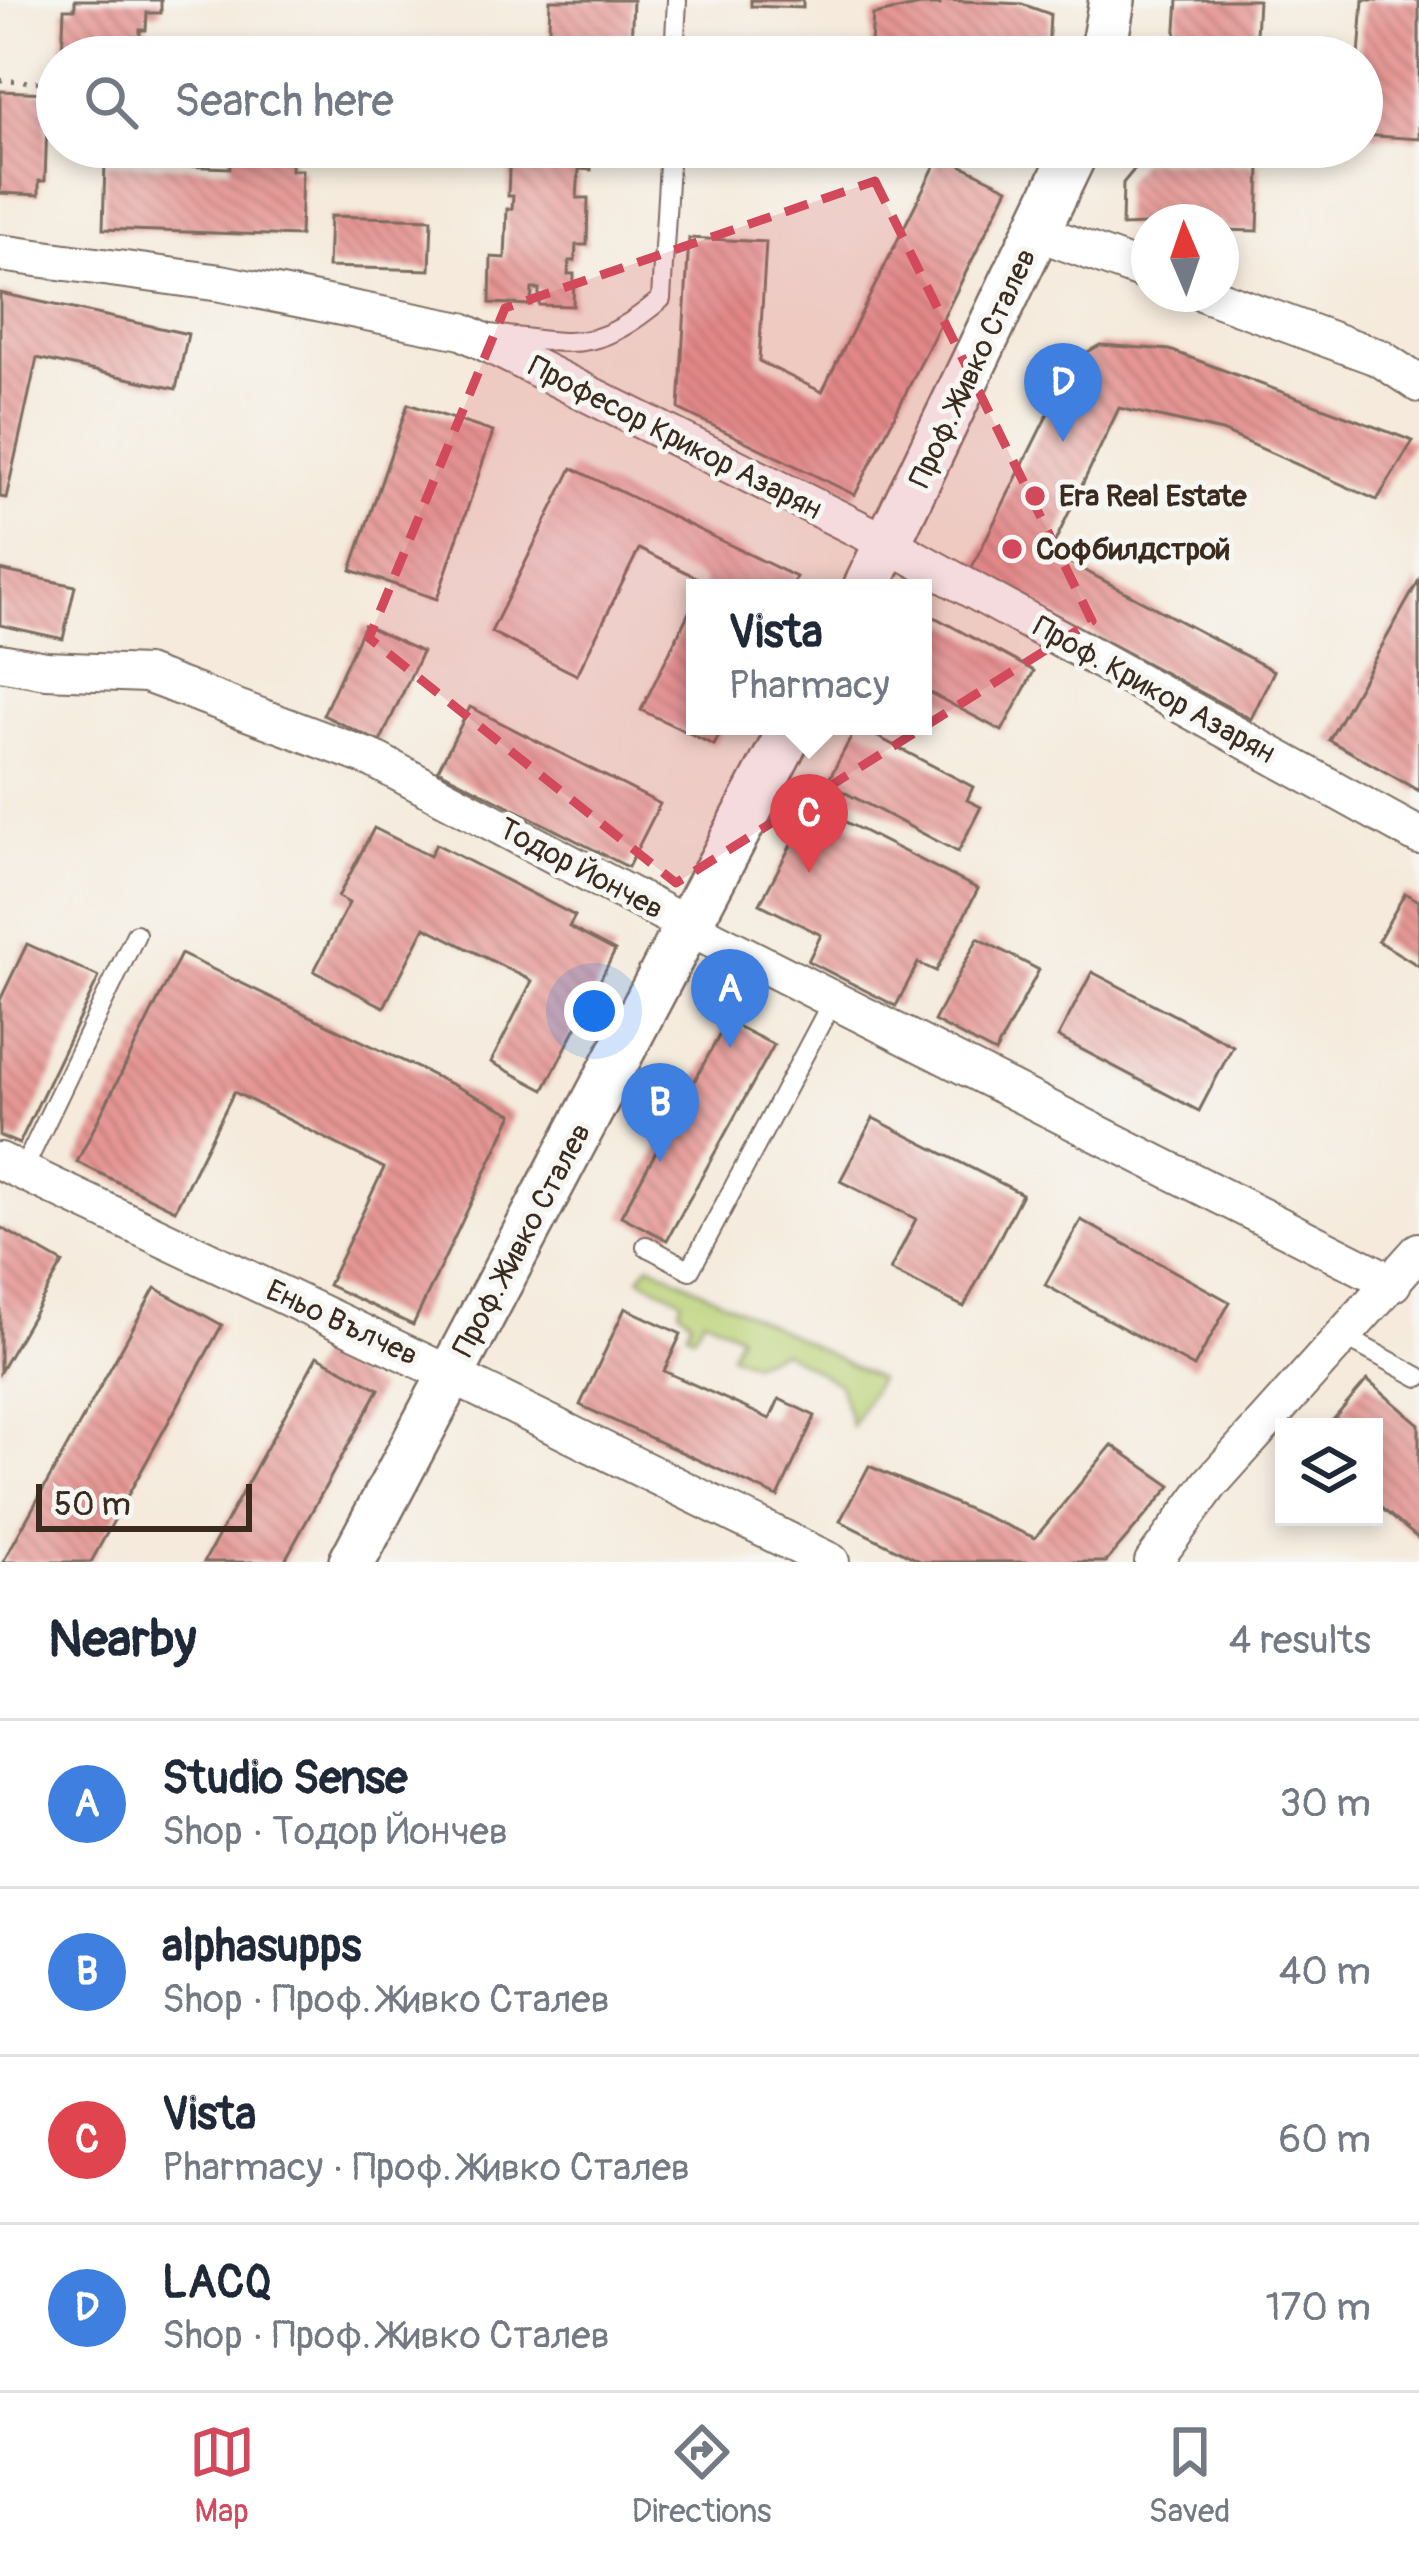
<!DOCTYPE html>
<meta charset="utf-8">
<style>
:root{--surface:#fff;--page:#f2f2f3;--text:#1f2937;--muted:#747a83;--line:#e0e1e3;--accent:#d1495b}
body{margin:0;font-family:Pangolin,sans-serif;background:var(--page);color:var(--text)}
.controls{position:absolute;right:36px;bottom:36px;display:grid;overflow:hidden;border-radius:0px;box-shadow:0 6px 18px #0003}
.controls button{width:108px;height:108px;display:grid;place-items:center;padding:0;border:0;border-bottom:3px solid var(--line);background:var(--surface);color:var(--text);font:60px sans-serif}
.compass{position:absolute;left:1131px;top:204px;width:108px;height:108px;border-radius:50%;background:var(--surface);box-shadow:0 6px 18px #0003;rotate:358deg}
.scale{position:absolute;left:36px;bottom:30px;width:216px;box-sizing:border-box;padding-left:12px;border:6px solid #3b2a1e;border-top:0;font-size:33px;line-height:42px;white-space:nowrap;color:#3b2a1e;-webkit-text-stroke:9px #f6f6f2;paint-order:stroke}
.you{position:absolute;left:594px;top:1011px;width:42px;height:42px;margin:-30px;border:9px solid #fff;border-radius:50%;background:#1a73e8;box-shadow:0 0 0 18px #1a73e833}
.badge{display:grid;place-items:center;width:78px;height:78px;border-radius:50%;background:var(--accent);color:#fff;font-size:39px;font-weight:700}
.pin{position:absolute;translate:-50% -99px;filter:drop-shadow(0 3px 6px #0008)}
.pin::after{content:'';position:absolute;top:63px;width:42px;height:36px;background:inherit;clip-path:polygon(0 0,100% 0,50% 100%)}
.popup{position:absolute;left:686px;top:579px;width:246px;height:156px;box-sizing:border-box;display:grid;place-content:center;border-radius:0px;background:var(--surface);filter:drop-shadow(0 3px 9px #0005);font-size:39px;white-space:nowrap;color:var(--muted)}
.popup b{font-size:45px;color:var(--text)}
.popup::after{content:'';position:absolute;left:50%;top:100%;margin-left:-24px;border:24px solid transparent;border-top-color:var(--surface)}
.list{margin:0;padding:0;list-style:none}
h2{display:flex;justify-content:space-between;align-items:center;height:156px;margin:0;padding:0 48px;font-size:51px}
h2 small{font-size:39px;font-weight:400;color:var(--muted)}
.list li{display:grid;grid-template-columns:78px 1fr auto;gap:36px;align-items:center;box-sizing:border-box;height:168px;padding:0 48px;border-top:3px solid var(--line)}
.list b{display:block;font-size:45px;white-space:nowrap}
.list p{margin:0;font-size:39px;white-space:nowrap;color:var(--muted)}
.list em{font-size:39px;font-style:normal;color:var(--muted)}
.icon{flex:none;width:66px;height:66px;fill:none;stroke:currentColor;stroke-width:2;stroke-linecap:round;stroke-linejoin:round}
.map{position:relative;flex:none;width:1419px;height:1562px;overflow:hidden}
.search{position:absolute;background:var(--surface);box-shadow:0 6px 18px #0003;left:36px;right:36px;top:36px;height:132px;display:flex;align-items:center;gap:30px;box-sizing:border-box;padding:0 42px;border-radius:66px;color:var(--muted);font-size:45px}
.sheet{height:828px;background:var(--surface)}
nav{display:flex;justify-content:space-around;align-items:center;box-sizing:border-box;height:168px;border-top:3px solid var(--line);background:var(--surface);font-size:33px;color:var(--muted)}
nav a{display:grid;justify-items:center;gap:6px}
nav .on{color:var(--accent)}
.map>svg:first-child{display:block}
</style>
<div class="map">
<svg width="1419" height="1562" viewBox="0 0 1419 1562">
<defs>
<pattern id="building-back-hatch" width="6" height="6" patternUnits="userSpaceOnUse" patternTransform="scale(3)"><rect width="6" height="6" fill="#e69794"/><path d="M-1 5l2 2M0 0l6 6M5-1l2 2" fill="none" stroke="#bc7b78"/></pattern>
</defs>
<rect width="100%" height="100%" fill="#f6f6f2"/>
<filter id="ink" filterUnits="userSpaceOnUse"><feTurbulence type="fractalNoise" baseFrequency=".00833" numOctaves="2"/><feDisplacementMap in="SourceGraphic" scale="24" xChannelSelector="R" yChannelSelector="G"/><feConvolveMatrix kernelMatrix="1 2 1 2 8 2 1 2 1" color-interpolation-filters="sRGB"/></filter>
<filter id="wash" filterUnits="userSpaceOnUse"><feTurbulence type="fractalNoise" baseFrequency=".004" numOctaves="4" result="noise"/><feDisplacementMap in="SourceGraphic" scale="48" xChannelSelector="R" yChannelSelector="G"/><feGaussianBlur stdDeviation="2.7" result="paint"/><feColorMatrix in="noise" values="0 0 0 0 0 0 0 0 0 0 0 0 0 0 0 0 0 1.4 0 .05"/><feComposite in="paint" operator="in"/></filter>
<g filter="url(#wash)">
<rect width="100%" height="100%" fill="#f5eadb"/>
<path fill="#bbd276" stroke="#7b7e4a" stroke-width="3" d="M649,1264l229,115 -26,47 -13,-42 -57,-33 -31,12 -21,-9 9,-19 -35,-18 -11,18 -6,-3 4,-12 -12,-11 3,-10 -42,-21z"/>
<g id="blocks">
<g fill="url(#building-back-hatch)">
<path d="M75,0h86v13h-14l-1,17h-6v9l5,-1 -1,19 -42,-3v3h-40l2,-48h11z"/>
<path d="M550,0h83l-2,46h-12v11h-71z"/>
<path d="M751,0h52v8l-52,-2z"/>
<path d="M940,0l82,4 28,10 -2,40h-7v3h-171l3,-42 48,-10h19z"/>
<path d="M1178,0h80l-2,35h-6l-1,22h-75z"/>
<path d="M1363,0h56v139l-57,-4v-78h-3z"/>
<path d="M0,91l48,2 -3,88h-6v14l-39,-2z"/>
<path d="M230,147h62l-1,23h11l-2,66 -197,-7 2,-66 125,5z"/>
<path d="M510,147h82l-1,23 -12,-1 -2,29h11l-1,47h-11l-1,16h-6l-1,13h6l-1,32 -34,-1v-16h-7l-1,16 -41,-2 1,-46 14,1 2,-49h5l1,-13h-5z"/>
<path d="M940,155l68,33 -153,307 -176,-86 10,-171 77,4 -7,119 63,31z"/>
<path d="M1142,160l118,5 -2,66 -37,-1v-8l-99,4 1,-43z"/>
<path d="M330,216l102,3 -2,51 -102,-3z"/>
<path d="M0,293l188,41 -12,55 -139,-31 -31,140 -6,-1z"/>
<path d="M1100,345l70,5 243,91 -36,59 -155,-69 -103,-23 -69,144 224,119 -23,48 -280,-150 104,-210z"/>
<path d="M408,404l85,28 -56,167 -86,-29z"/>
<path d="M572,468l224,109 -5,11h-90l3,-7 -65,-32 -62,126 -86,-43z"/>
<path d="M0,570l75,16 -12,53 -63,-14z"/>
<path d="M1419,580v211l-90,-51z"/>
<path d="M695,600v126h29l-10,19 -73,-35z"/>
<path d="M927,613l107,58 -32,60 -79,-42v-69z"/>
<path d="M364,625l58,27 -42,90 -57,-27z"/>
<path d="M470,707l190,97 -32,63 -190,-97z"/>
<path d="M857,726l116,61 -6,13 14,7 -23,45 -131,-69z"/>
<path d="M812,805l166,84 -42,82 -18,-8 -22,43 -88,-45 13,-26 -61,-31z"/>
<path d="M374,828l56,28 6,-12 139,72 -6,11 46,24 -71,139 -53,-28 41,-81 -107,-54 -41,80 -70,-36 35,-68 -11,-6z"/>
<path d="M1405,893l14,8v65l-41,-25z"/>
<path d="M978,938l61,32 -44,83 -61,-32z"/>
<path d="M27,944l72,33 -80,167 -19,-8v-136z"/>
<path d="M181,954l332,160 -100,211 -85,-40 56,-117 -150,-76 -59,118 -98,-48z"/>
<path d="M1092,972l141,74 -34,65 -141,-74z"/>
<path d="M727,1021l47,24 -107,195 -46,-24z"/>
<path d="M873,1118l149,76 -58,113 -74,-37 26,-51 -76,-38z"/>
<path d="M1081,1220l149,82 -36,65 -149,-82z"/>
<path d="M0,1227l63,36 -63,109z"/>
<path d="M155,1288l67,37 -131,237h-88z"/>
<path d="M625,1308l56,26 -17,37 106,48 9,-20 36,17 -37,81 -198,-92z"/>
<path d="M317,1356l62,33 -95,173h-80z"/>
<path d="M1367,1380l52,44v115l-45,-37v-75h-47z"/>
<path d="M1112,1445l59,41 -65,76h-184l-82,-41 29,-55 166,72z"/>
</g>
</g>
</g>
<g filter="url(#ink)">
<use href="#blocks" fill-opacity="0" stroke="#7c6d60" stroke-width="3"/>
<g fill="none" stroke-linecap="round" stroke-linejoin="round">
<g stroke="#7c6d60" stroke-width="22">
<g id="service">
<path d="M674,57l3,-57"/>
<path d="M490,334c82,9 103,22 171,-35l9,-152"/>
<path d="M22,1172l114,-238"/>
<path d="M646,1246l44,24 143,-270"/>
<path d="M1345,1337l74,40"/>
</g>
</g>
<g stroke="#7c6d60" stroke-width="40">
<g id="minor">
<path d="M1037,232l112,41"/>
<path d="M0,253l221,30 241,48 427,213 530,292"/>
<path d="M1206,294l174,64 39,26"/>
<path d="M0,662l46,8 100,4 227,85 342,181 678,343"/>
<path d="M0,1161l451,214 380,187"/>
<path d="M1153,1562l57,-78 209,-233"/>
</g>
</g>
<g stroke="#7c6d60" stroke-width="50">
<g id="tertiary">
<path d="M1102,57l10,-57"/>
<path d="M866,588l211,-441"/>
<path d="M352,1562l441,-836"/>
</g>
</g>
<path stroke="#7c6d60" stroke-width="4.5" stroke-dasharray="3 9" stroke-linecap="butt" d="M0,80l57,3"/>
<use href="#service" stroke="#fff" stroke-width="18"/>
<use href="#minor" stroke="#fff" stroke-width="36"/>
<use href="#tertiary" stroke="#fff" stroke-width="45"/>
</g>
</g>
<path fill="#d1495b" fill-opacity="0.2" stroke="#d1495b" stroke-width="9" stroke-dasharray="24 15" stroke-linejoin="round" d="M875,181l217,440 -416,262 -307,-245 136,-330z"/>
<g fill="#d1495b" stroke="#f6f6f2" stroke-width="4.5">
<circle cx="1035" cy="496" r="12"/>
<circle cx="1012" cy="549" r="12"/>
</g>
<g text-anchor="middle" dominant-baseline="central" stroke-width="10" stroke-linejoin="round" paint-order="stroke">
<g font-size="30" fill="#3b2a1e" stroke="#f6f6f2">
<text transform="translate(973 368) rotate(-65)">Проф. Живко Сталев</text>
<text transform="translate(675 438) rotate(27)">Професор Крикор Азарян</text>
<text transform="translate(1154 690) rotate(29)">Проф. Крикор Азарян</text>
<text transform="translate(581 869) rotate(28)">Тодор Йончев</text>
<text transform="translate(522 1240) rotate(-62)">Проф. Живко Сталев</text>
<text transform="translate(342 1323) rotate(25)">Еньо Вълчев</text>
</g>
<g font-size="30" font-weight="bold" fill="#3b2a1e" stroke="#f6f6f2" text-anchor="start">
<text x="1059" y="496">Era Real Estate</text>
<text x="1036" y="549">Софбилдстрой</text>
</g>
</g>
</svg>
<div class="controls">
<button><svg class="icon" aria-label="layers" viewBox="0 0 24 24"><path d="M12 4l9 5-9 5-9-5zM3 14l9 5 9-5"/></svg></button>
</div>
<svg class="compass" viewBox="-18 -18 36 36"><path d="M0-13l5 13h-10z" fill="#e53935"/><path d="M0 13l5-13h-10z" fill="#747a83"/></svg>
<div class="scale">50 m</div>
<div class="you"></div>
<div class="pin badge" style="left:730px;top:1048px;background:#3f7fe0">A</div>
<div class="pin badge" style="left:660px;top:1162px;background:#3f7fe0">B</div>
<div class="pin badge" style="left:809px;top:873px;background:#e0444e">C</div>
<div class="popup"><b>Vista</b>Pharmacy</div>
<div class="pin badge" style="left:1063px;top:442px;background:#3f7fe0">D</div>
<div class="search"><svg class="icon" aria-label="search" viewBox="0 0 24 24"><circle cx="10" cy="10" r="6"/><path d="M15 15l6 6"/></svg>Search here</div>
</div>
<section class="sheet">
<h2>Nearby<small>4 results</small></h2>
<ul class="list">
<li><span class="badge" style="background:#3f7fe0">A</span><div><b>Studio Sense</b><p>Shop · Тодор Йончев</p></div><em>30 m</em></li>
<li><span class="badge" style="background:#3f7fe0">B</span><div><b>alphasupps</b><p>Shop · Проф. Живко Сталев</p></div><em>40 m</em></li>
<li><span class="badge" style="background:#e0444e">C</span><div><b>Vista</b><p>Pharmacy · Проф. Живко Сталев</p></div><em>60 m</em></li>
<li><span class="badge" style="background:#3f7fe0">D</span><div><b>LACQ</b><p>Shop · Проф. Живко Сталев</p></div><em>170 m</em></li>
</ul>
</section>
<nav>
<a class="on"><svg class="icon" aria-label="map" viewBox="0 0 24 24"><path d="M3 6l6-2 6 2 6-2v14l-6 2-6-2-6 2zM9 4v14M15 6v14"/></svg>Map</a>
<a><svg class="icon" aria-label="directions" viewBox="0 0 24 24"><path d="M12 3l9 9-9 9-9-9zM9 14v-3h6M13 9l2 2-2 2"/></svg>Directions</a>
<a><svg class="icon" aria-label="saved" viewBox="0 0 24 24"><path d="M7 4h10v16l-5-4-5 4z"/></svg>Saved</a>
</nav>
